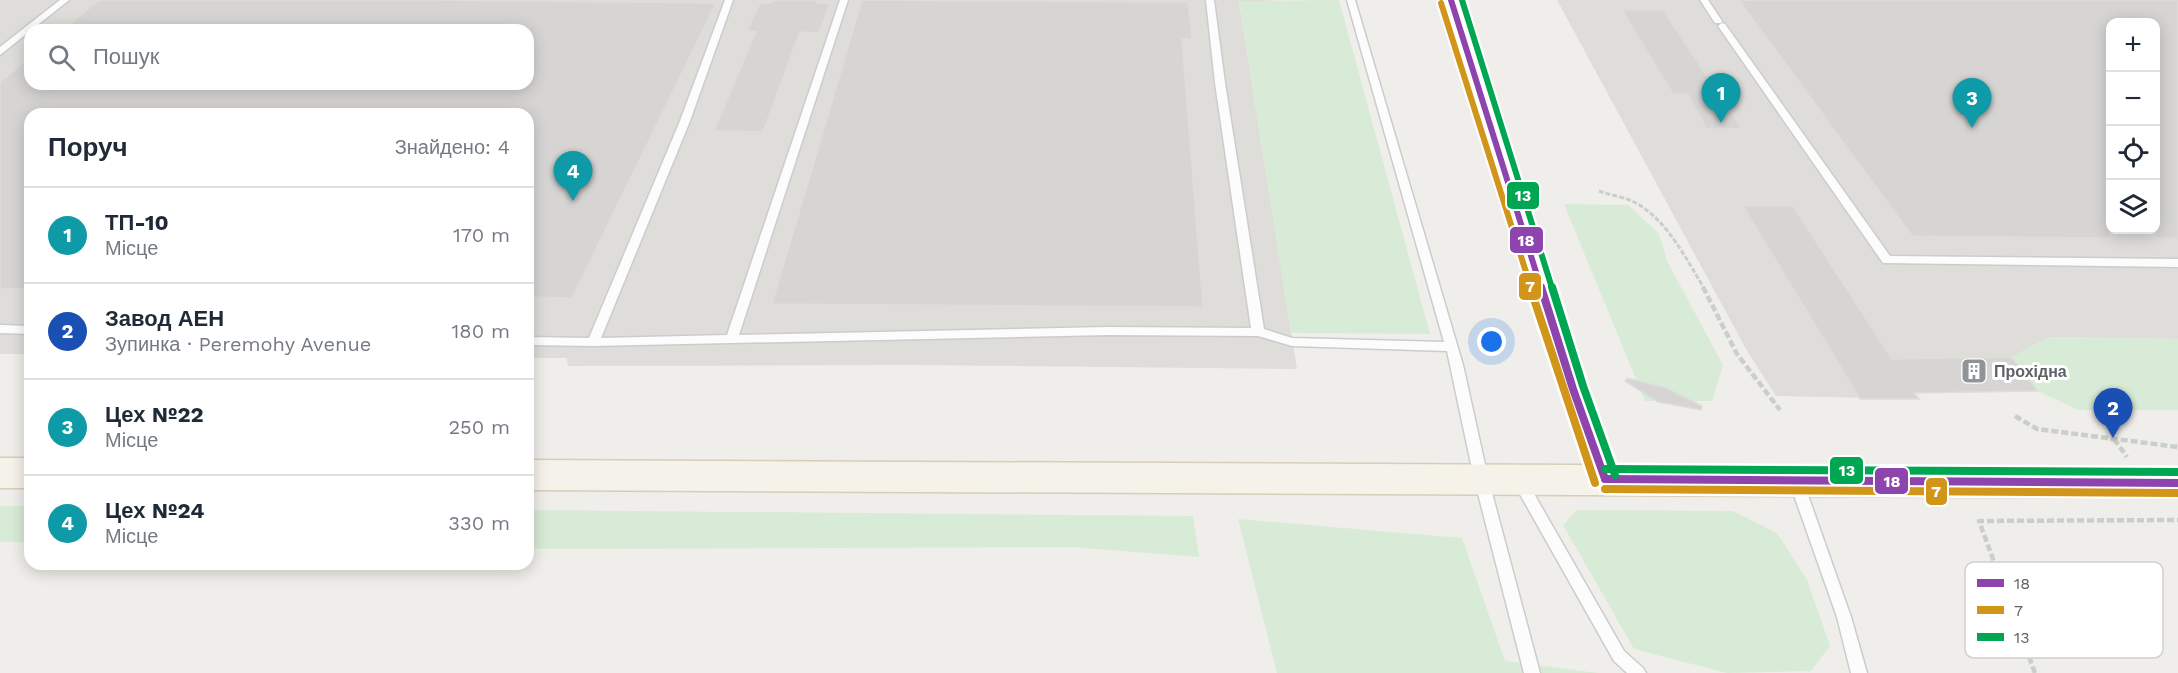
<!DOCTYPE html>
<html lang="uk">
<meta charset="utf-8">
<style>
:root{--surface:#fff;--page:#f6f6f7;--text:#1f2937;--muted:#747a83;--line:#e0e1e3;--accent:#919496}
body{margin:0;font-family:"Work Sans",sans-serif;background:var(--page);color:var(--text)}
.controls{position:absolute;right:18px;top:18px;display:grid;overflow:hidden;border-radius:12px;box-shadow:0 3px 15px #0003}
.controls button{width:54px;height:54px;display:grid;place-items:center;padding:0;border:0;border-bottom:2px solid var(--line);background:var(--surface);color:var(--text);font:30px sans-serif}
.you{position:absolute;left:1492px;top:342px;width:21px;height:21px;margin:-15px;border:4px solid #fff;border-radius:50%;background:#1a73e8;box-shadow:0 0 0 9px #1a73e833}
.badge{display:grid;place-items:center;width:39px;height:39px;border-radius:50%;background:var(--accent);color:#fff;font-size:20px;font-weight:700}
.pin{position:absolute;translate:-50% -50px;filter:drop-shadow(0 2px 3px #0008)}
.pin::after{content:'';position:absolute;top:32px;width:21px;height:18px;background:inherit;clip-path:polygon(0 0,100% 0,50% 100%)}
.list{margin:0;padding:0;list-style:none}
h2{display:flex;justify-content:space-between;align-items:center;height:78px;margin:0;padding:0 24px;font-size:26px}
h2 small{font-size:20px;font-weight:400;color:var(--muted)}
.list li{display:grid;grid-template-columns:39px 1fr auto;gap:18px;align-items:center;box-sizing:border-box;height:96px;padding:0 24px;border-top:2px solid var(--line)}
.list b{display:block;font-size:22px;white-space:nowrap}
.list p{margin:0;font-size:20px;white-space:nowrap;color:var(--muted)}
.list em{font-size:20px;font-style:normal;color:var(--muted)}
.icon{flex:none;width:33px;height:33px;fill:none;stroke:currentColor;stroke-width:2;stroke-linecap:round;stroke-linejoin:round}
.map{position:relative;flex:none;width:2178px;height:673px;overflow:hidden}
.search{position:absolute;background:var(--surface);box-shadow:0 3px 15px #0003;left:24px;top:24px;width:510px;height:66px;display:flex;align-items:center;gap:15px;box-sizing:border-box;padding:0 21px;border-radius:18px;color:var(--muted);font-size:22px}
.panel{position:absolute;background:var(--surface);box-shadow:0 3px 15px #0003;left:24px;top:108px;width:510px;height:462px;border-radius:18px}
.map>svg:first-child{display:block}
</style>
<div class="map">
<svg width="2178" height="673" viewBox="0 0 2178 673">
<rect width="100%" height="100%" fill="#efeeea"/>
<g fill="#dfddda" fill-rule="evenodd">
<path d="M0,0h1282l-43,2 58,367 -388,-4 -341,1 -1,-8h-39v-244h-498v240h-30zM30,30h498v54h-498z"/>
<path d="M1557,0h621v339l-129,-2 -37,20 26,34 -123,2 4,6 -143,-3 -30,-47zM2110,22h46v208h-46z"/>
</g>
<g fill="#d8ebd6">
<path d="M1339,0l91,334 -139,-1 -52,-332z"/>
<path d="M1564,204l64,1 31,29 8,27 56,104 -11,36h-67z"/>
<path d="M2049,337l129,2v71h-100l-40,-19 -27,-34z"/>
<rect x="0" y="506" width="30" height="36"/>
<path d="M528,510l665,6 6,41 -128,-10 -543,2z"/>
<path d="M1577,510l156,1 44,22 30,47 23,66 -19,25 -84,2 -93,-24 -71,-124z"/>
<path d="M1238,519l224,19 43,123 93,12h-321z"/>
</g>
<g fill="#d6d5d3" stroke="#deddd9" stroke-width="1.5">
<path d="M99,0h329l288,3 -144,295 -44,-1v-183h-498v175h-30v-207l30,-25v27h498v-54h-465z"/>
<path d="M773,0h44l-1,3h14l-11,30 -19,-1 -37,100 -49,-1 42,-99 -9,-1 13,-28h11z"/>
<path d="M862,0l326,2 4,37h-10l21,268 -431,-3z"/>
<path d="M1739,0h439v238h-22v-216h-46v216l-198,-2z"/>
<path d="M1622,10h41l79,119 -36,-1 -18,-34h-15z"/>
<path d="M1743,206h50l99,153 119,-2 27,34 -124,2 5,6h-59z"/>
<path d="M1627,378l39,10 36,18 -1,4 -43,-8 -33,-21z"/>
</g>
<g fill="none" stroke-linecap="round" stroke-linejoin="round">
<g stroke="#cbcccc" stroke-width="3">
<g id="lane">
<path d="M60,0h9l-69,55v-8z"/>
<path d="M725,0h8l-43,121 -89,217 126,-3 113,-335h8l-109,335 369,-8 143,1 -36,-245 -9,-83h8l11,83 39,246 28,9 152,4 -97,-342h8l108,365 25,113 52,195h-16l-50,-195 -27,-127 -155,-5 -34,-10 -150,-1 -515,11 -65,-1v-8l61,1 91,-217z"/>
<path d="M1700,0h8l14,21 -1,2h-6z"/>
<path d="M1722,23l3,1 165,232 288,3v8l-295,-4 -165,-237z"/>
<path d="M0,325l30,1v8l-30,-1z"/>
<path d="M1796,476l5,1 2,4 48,136 16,56h-16l-14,-56 -48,-136 2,-4z"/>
<path d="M1520,477l5,1 99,173 19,17 3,5h-19l-13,-12 -101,-179 2,-4z"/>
</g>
</g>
<g stroke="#cbcccc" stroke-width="3">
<path id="street" d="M1442,0h18l126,389 32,90 -3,8 -10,3 -10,-3 -3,-8 -32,-90z"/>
</g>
<g stroke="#d7ceb8" stroke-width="3">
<g id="primary">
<rect x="0" y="458" width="30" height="30"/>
<path d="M528,460l1650,8v30l-1650,-8z"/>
</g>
</g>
<path stroke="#cacfcc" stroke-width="3" stroke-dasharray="5 2" stroke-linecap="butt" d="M1599,191c11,4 25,6 35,11 33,17 52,57 70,86"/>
<g stroke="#cacfcc" stroke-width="4.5" stroke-dasharray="7 3" stroke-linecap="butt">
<path d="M1703,287l34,67 43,56"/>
<path d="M2015,416l22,13 141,18"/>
<path d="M2114,439l13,18"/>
<path d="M2035,673l-56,-152 199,-1"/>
</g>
<use href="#lane" fill="#fdfcfc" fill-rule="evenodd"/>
<use href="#street" fill="#fdfcfc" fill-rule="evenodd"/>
<use href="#primary" fill="#f4f2e9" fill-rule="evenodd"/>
<g stroke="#fff" stroke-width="10">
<path id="bus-1-far1" d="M1451,0l90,288"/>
</g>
<g stroke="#fff" stroke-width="13">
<g id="bus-1">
<path d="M1541,287l32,102 32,90"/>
<path d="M1605,479l573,4"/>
</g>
</g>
<g stroke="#fff" stroke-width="10">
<path id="bus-2-far1" d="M1441,3l90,285"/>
</g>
<g stroke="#fff" stroke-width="13">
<g id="bus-2">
<path d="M1530,287l65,196"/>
<path d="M1605,489l573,4"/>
</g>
</g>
<g stroke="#fff" stroke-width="10">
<path id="bus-3-far1" d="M1462,0l90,288"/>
</g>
<g stroke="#fff" stroke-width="13">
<g id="bus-3">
<path d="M1552,287l31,99 32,89"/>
<path d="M1605,469l573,3"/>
</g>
</g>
<use href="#bus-1-far1" stroke="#8e44ad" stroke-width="6"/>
<use href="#bus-1" stroke="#8e44ad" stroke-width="8"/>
<use href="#bus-2-far1" stroke="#d1951a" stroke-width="6"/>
<use href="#bus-2" stroke="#d1951a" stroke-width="8"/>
<use href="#bus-3-far1" stroke="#00a651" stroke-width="6"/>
<use href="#bus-3" stroke="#00a651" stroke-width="8"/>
</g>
<defs>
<g id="building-square" transform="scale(1.35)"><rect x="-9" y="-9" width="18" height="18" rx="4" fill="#919496" stroke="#fff"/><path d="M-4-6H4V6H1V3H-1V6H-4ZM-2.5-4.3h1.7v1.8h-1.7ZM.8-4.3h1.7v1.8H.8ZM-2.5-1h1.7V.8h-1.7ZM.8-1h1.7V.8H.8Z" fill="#fff"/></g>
</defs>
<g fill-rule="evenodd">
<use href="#building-square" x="1974" y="371"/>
</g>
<g text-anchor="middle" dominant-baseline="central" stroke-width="6" stroke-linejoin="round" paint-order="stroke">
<g font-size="16" font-weight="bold" fill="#5f6368" stroke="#fff" text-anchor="start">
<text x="1994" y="371">Прохідна</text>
</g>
</g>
<rect x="1965" y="562" width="198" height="96" rx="9" fill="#fff" stroke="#cfd0d2" stroke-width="1.5"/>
<rect x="1977" y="579" width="27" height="8" fill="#8e44ad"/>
<rect x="1977" y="606" width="27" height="8" fill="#d1951a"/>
<rect x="1977" y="633" width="27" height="8" fill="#00a651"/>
<g font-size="16" fill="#5f6368">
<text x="2014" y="589">18</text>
<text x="2014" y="616">7</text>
<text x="2014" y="643">13</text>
</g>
<g stroke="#fff" stroke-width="2">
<rect x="1506" y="181" width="34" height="29" rx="6" fill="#00a651"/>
<rect x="1509" y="226" width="35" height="28" rx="6" fill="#8e44ad"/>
<rect x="1518" y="272" width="24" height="29" rx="6" fill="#d1951a"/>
<rect x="1829" y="456" width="35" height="29" rx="6" fill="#00a651"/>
<rect x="1874" y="467" width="35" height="28" rx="6" fill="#8e44ad"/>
<rect x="1925" y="477" width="23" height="29" rx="6" fill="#d1951a"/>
</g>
<g font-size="16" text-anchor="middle" font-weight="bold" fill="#fff">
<text x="1523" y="201">13</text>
<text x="1526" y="246">18</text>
<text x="1530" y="292">7</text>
<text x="1847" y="476">13</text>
<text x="1892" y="487">18</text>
<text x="1936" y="497">7</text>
</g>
</svg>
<div class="controls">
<button>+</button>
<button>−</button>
<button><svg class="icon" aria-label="locate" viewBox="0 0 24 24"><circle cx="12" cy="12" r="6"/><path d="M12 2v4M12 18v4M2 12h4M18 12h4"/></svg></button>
<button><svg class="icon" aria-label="layers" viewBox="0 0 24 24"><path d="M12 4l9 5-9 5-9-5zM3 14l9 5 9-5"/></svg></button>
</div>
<div class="you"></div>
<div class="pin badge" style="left:1721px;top:123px;background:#0f9aa8">1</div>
<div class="pin badge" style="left:2113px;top:438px;background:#1a4fb4">2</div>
<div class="pin badge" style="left:1972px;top:128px;background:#0f9aa8">3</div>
<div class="pin badge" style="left:573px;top:201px;background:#0f9aa8">4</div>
<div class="search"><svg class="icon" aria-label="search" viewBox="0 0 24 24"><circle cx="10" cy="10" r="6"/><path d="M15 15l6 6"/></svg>Пошук</div>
<section class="panel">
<h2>Поруч<small>Знайдено: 4</small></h2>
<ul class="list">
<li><span class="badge" style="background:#0f9aa8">1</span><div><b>ТП-10</b><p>Місце</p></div><em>170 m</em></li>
<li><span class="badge" style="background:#1a4fb4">2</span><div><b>Завод АЕН</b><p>Зупинка · Peremohy Avenue</p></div><em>180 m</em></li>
<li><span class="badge" style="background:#0f9aa8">3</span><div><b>Цех №22</b><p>Місце</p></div><em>250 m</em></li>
<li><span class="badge" style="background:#0f9aa8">4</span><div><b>Цех №24</b><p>Місце</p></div><em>330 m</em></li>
</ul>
</section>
</div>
